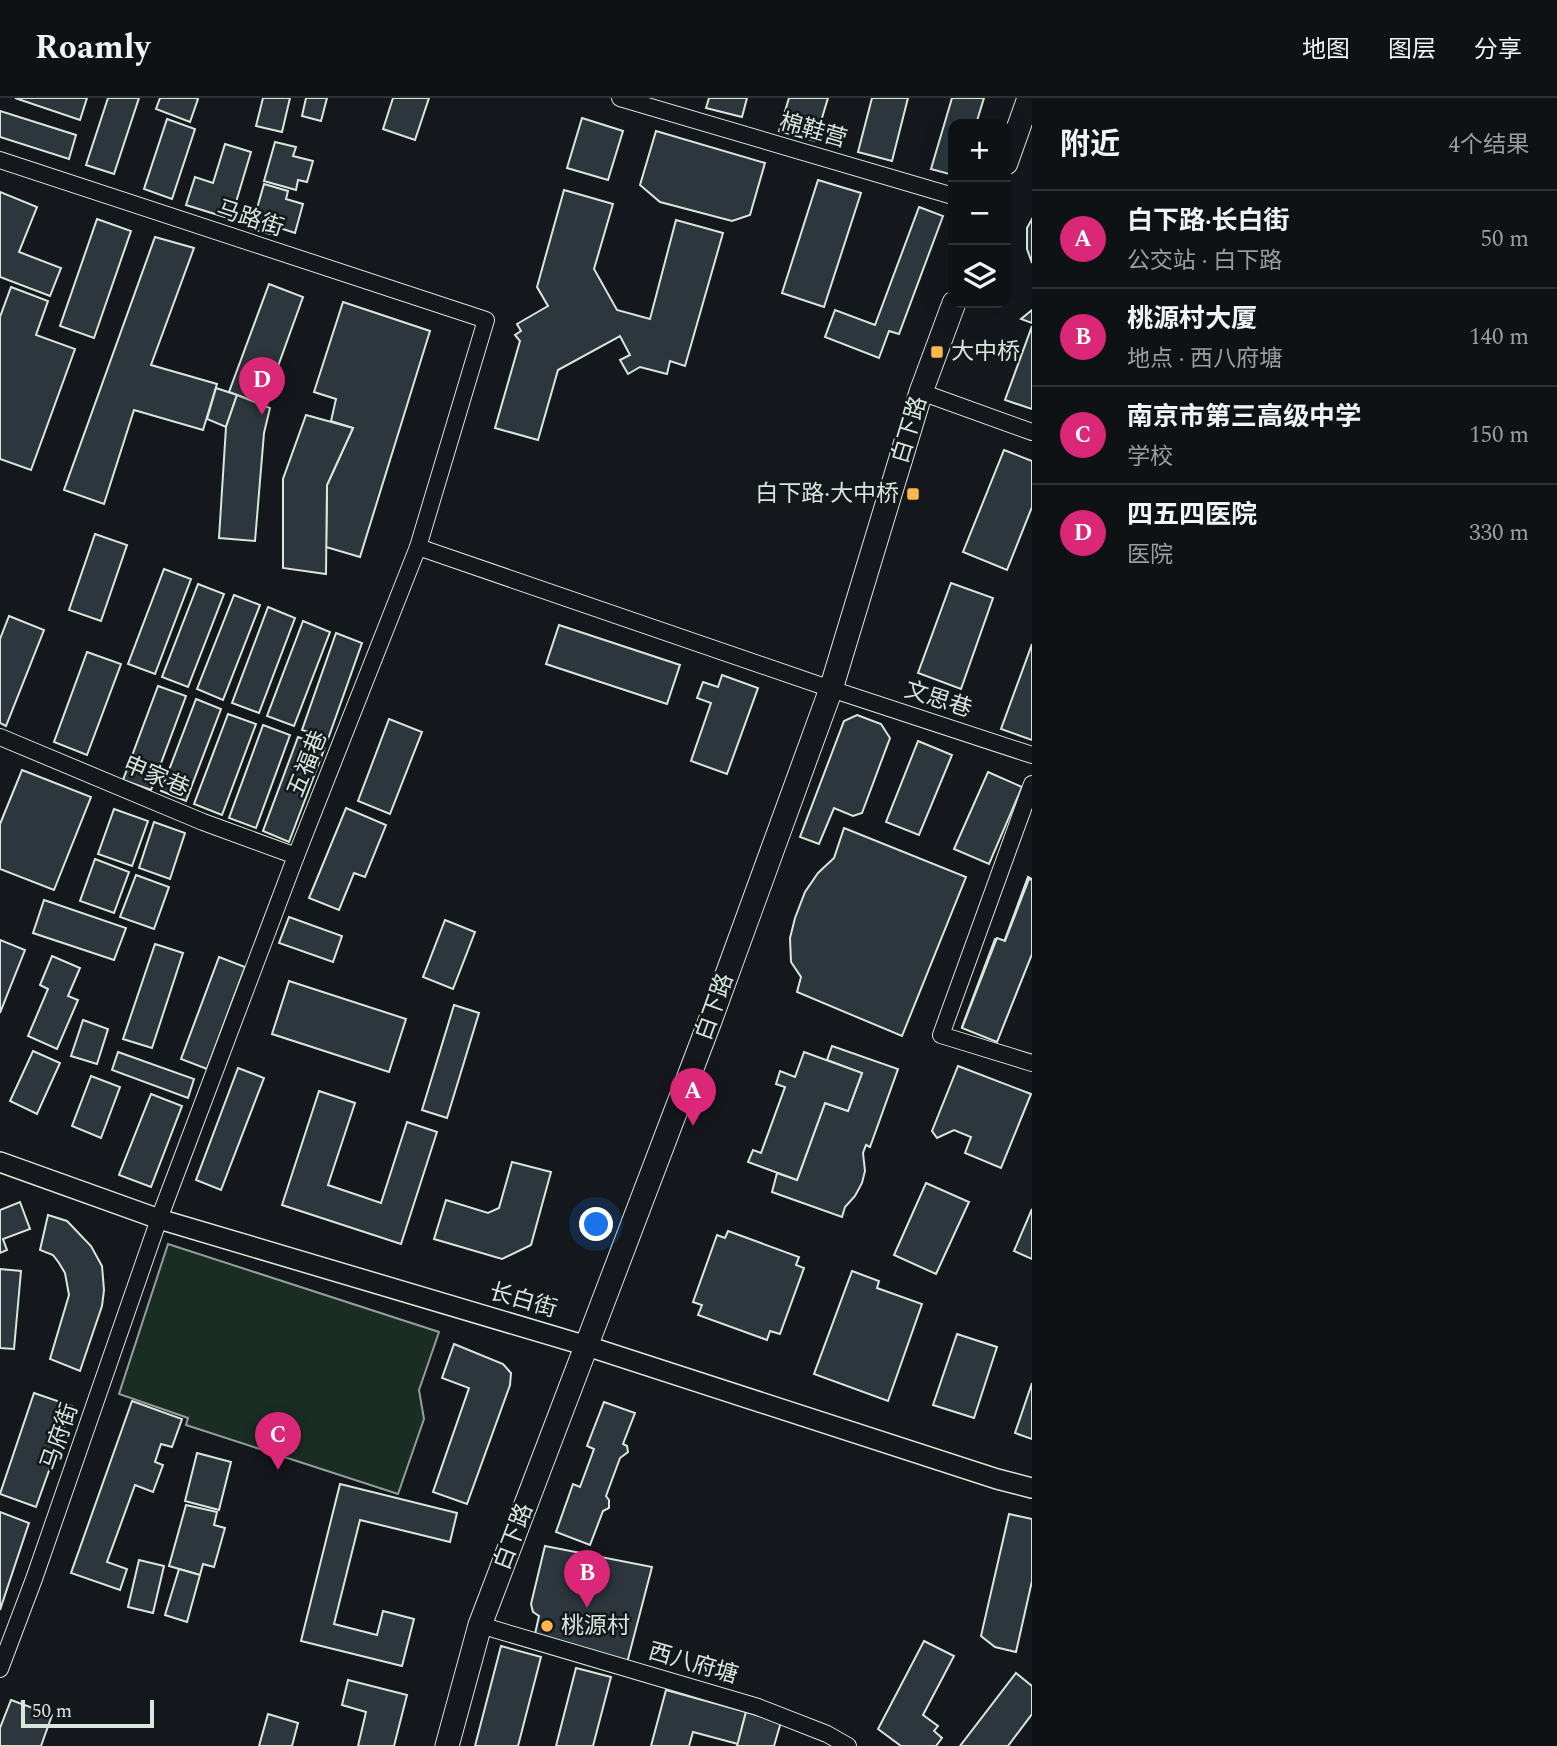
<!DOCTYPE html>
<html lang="zh">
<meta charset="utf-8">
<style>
:root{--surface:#0f1215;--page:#181b1e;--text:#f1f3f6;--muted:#9b9ea0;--line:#2f3234;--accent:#db2777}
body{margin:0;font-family:Spectral,"Noto Sans SC",serif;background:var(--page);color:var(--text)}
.controls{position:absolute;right:21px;top:21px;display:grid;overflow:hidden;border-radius:14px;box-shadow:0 7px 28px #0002}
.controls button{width:63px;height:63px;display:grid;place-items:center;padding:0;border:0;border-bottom:2px solid var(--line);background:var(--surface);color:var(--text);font:35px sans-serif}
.scale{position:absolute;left:21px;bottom:18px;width:133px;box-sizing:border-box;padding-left:7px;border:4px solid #d8e6dc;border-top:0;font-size:19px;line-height:24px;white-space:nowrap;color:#d8e6dc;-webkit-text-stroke:5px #14181c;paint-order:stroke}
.you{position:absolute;left:597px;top:1127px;width:24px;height:24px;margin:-18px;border:5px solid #fff;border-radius:50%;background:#1a73e8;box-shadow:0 0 0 10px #1a73e833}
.badge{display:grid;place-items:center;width:46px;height:46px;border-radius:50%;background:var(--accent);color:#fff;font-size:23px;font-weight:700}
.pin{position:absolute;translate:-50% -58px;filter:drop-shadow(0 2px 4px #0008)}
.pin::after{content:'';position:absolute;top:37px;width:24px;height:21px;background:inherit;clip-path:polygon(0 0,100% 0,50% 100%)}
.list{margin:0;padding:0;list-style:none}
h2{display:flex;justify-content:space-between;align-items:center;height:91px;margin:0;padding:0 28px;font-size:30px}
h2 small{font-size:23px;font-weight:400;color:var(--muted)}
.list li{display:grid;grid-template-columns:46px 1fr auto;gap:21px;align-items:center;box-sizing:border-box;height:98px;padding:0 28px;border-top:2px solid var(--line)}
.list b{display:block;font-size:26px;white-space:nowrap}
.list p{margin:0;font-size:23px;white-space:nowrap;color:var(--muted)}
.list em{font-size:23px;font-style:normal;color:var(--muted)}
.icon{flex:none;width:38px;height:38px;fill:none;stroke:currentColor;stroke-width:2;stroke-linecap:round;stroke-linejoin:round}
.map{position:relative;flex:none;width:1032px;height:1648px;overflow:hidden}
header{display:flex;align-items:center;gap:42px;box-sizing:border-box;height:98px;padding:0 35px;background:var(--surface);border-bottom:2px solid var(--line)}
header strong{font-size:33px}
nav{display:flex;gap:38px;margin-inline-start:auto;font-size:24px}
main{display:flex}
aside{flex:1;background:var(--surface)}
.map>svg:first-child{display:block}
</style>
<header>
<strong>Roamly</strong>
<nav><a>地图</a><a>图层</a><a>分享</a></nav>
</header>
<main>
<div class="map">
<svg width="1032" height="1648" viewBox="0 0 1032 1648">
<rect width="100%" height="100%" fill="#14181c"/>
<path fill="#1a2d24" stroke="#939e99" stroke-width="2" d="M168,1146l271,88 -20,58 5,29 -26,75 -212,-69 2,-7 -69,-24z"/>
<g fill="#2c363c" stroke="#d8e6dc" stroke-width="2">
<path d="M15,0h72l-7,22z"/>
<path d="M108,0h31l-25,76 -28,-9z"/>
<path d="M160,0h36l2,1 -8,23 -34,-13z"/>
<path d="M263,0h27l-8,34 -26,-6z"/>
<path d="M306,0h21l-6,23 -19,-5z"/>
<path d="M393,0h36l-14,42 -32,-11z"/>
<path d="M709,0h38l-5,19 -36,-9z"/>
<path d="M789,0h39l-13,43 -36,-10z"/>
<path d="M872,0h36l-16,63 -34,-9z"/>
<path d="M952,0h32l-8,26h-23v51l-22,-6z"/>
<path d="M0,13l76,24 -7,24 -69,-22z"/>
<path d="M582,20l41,13 -15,49 -41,-12z"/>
<path d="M167,21l28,10 -23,70 -28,-10z"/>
<path d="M656,33l109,32 -15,52 -18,6 -72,-19 -20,-17z"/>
<path d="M275,44l21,5 -3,9 20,5 -6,21 -9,-2 -2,10 -32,-9z"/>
<path d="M225,46l26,8 -20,67 -45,-14 9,-28 18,6z"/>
<path d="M818,82l43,13 -37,114 -42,-14z"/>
<path d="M264,86l24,7 -2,8 17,5 -8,29 -15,-5 -2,8 -27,-7z"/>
<path d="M564,92l49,14 -19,65 23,41 33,9 26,-99 47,13 -38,133 -15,-5 -3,13 -27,-7 -12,7 -8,-14 10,-5 -10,-19 -62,34 -20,70 -43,-12 25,-87 -5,-6 6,-4 -4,-7 31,-18 -11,-19z"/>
<path d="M0,94l37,15 -18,45 42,16 -11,28 -50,-19z"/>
<path d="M919,109l24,9 -44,118 -10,-3 -10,27 -54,-21 10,-27 40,15z"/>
<path d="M97,121l34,12 -37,107 -34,-12z"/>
<path d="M1032,121v44l-5,-14v-21z"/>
<path d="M155,139l39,11 -43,117 66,19 -14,46 -69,-20 -30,94 -40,-14z"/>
<path d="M269,186l34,13 -39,108 -35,-13z"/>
<path d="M11,189l37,14 -12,34 39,14 -44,121 -31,-11v-142z"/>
<path d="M343,204l87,29 -70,226 -34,-10 1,-62 26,-57 -22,-7 5,-22 -22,-7z"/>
<path d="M1032,212v13l-11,-4z"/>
<path d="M1032,228v83l-27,-9z"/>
<path d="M216,290l21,7 -11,32 -19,-8z"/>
<path d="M237,297l33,13 -6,25 -9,108 -36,-3 7,-111z"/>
<path d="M306,317l47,13 -26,57 -1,89 -43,-6v-89z"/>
<path d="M1004,352l28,11v46l-25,63 -44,-18z"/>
<path d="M95,436l32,11 -26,76 -32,-11z"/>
<path d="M164,471l27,10 -36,95 -27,-10z"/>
<path d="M951,485l42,15 -32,91 -43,-16z"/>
<path d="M198,486l26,10 -36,93 -26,-10z"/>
<path d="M234,497l26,10 -37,95 -26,-11z"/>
<path d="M268,509l27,11 -36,95 -27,-10z"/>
<path d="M9,518l35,14 -38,96 -6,-3v-84z"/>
<path d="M303,523l27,11 -36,94 -27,-10z"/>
<path d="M559,527l121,40 -13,39 -121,-40z"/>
<path d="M336,535l26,10 -34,96 -26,-9z"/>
<path d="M1032,546v96l-31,-11z"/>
<path d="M87,554l34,12 -34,91 -33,-13z"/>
<path d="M722,577l36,13 -31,86 -36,-13 20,-58 -14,-5 6,-16 15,5z"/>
<path d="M158,588l28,10 -35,94 -28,-10z"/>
<path d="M196,601l25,10 -35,92 -25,-10z"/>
<path d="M228,616l28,10 -34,91 -28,-11z"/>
<path d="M857,617l24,9 9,14 -28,75 -9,3 -19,-8 -15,36 -19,-7 44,-116z"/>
<path d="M389,621l33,13 -32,82 -32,-13z"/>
<path d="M263,627l27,10 -34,93 -27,-10z"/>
<path d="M298,639l27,10 -36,95 -26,-11z"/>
<path d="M918,643l34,14 -33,80 -33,-13z"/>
<path d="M22,672l69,27 -37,93 -54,-21v-45z"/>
<path d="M988,674l34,15 -33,77 -35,-15z"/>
<path d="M346,710l40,17 -21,52 -11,-4 -15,37 -30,-12z"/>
<path d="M114,711l34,12 -16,45 -34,-12z"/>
<path d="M154,724l31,11 -15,46 -31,-11z"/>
<path d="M844,730l122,49 -64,159 -105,-44 4,-15 -10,-15 -1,-24 5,-20 10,-26 13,-19 16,-15z"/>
<path d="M95,761l34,13 -15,41 -34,-12z"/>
<path d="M136,777l33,12 -15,42 -34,-12z"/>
<path d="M1028,779l4,2v74l-35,88 -35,-14 33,-88 9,3z"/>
<path d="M1029,781l3,1v74l-35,88 -35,-14 35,-90 8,3z"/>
<path d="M44,802l82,28 -12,32 -81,-27z"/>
<path d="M289,819l53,19 -9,26 -54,-19z"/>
<path d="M445,822l30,12 -22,57 -30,-12z"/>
<path d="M0,842l25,10 -25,63z"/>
<path d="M155,846l28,9 -31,95 -29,-9z"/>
<path d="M52,858l28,12 -12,28 10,4 -21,49 -29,-13 20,-47 -8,-4z"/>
<path d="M219,859l26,10 -38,102 -26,-10z"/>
<path d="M289,883l117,38 -17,53 -117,-38z"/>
<path d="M454,907l25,8 -32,105 -25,-8z"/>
<path d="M83,922l25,9 -11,35 -26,-8z"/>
<path d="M832,948l66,23 -28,78 -4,-2 -3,8 2,18 -3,12 -7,13 -10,11 -3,10 -70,-25 5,-19 20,7 28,-77 23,8 14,-38 -35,-13z"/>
<path d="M33,953l27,12 -23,51 -27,-13z"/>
<path d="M118,954l76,27 -6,19 -76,-28z"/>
<path d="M804,954l58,21 -14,38 -23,-8 -28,77 -49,-18 5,-12 8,3 24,-66 -9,-3 4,-13 15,6z"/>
<path d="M958,968l73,28 -30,74 -36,-15 6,-16 -17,-7 -17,8 -5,-7z"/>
<path d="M238,970l26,10 -43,112 -25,-10z"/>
<path d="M91,978l29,11 -19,51 -29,-12z"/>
<path d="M319,993l36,12 -27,82 53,18 26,-81 30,10 -36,112 -119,-39z"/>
<path d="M151,996l31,12 -31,81 -32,-12z"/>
<path d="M512,1064l39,10 -20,73 -29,14 -68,-20 12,-39 42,13 11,-5z"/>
<path d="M926,1085l43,19 -33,72 -42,-19z"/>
<path d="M20,1104l10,27 -27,10 4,11 -7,3v-43z"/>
<path d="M1032,1111v50l-18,-8z"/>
<path d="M48,1117l19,6 24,25 11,20 2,24 -2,16 -22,65 -30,-12 19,-64 -4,-22 -6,-10 -6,-8 -13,-5z"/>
<path d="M728,1133l71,26 -3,8 8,3 -24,66 -10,-3 -3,9 -69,-25 4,-10 -9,-3 24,-67 8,3z"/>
<path d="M0,1171l21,2 -7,78 -14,-1z"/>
<path d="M852,1173l27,10 -2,7 45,16 -34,97 -74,-27z"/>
<path d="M957,1236l40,13 -23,71 -41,-13z"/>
<path d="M454,1246l49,20 8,9 -1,12 -43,119 -34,-12 36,-104 -27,-10z"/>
<path d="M1032,1285v56l-17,-6z"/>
<path d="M34,1295l38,13 -36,101 -36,-13z"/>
<path d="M132,1303l50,18 -10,28 -11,-3 -6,18 8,3 -10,27 -18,-7 -28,77 20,7 -7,21 -49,-17z"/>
<path d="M604,1304l31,11 -12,31 4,2 1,6 -8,6 -14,38 3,4v8l-6,3 -13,34 -34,-13 17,-48 7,3 14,-38 -7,-3z"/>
<path d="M197,1355l34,9 -12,48 -34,-9z"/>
<path d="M340,1386l117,29 -7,29 -90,-22 -26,104 43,11 6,-24 31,8 -12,47 -101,-25z"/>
<path d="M186,1407l31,7 -3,13 11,3 -11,39 -11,-3 -3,11 -31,-9z"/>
<path d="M0,1414l29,11 -29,87z"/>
<path d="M1009,1416l23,5v62l-16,71 -21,-5 -14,-11z"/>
<path d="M545,1448l107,21 -25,96 -92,-29 4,-18 -6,-4 -2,-8z"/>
<path d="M139,1462l25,6 -11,47 -25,-6z"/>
<path d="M179,1471l21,6 -13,47 -22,-7z"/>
<path d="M924,1543l30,15 -31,59 15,11 -4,5 8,7 -6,8h-35l-23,-17z"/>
<path d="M501,1548l40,11 -23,89h-43z"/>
<path d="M576,1570l35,9 -18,69h-37z"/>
<path d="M1016,1575l16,13v28l-24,32h-48z"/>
<path d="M348,1582l59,15 -13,51h-36l8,-34 -24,-7z"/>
<path d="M666,1592l80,22 -8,32 -45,-12 -4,14h-38z"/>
<path d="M11,1602l41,15 -11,31h-41v-18z"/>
<path d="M746,1614l35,10 -7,24h-37z"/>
<path d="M268,1616l30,9 -6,23h-33z"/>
</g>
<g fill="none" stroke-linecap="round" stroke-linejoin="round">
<g stroke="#d8e6dc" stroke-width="18">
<g id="minor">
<path d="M620,0l333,98"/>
<path d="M0,62l486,160 -68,227 -122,309 -137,363 -125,360 -34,90"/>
<path d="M921,294l111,40"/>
<path d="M418,449l413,142 201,66"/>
<path d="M0,639l203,85 93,34"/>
<path d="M1032,686l-91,251 91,28"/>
<path d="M480,1527l278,82 69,27 21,12"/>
</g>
</g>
<g stroke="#d8e6dc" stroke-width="22">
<path id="tertiary" d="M0,1064l159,57 428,127 410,133 35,9"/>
</g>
<g stroke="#d8e6dc" stroke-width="25">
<g id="secondary">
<path d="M1006,65l23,-65"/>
<path d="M447,1648l33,-121 230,-604 121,-332 90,-297 33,-89"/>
</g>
</g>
<use href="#minor" stroke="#14181c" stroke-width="16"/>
<use href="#tertiary" stroke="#14181c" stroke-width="19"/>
<use href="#secondary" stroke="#14181c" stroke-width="23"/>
</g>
<g fill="#ffb74d" stroke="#14181c" stroke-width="2.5">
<rect x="930" y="247" width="14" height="14" rx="3.5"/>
<rect x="906" y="389" width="14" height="14" rx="3.5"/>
<circle cx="547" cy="1528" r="7"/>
</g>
<g text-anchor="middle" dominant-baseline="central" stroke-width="5" stroke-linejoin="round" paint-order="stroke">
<g font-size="23" fill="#d8e6dc" stroke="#14181c">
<text transform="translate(813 33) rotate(16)">棉鞋营</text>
<text transform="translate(250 121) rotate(18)">马路街</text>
<text transform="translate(910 332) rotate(-73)">白下路</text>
<text transform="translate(938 602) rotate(18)">文思巷</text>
<text transform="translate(308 666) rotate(-68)">五福巷</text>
<text transform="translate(156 679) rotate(23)">申家巷</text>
<text transform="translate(715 909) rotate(-70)">白下路</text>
<text transform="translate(523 1203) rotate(16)">长白街</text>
<text transform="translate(60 1339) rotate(-71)">马府街</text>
<text transform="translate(514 1439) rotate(-69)">白下路</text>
<text transform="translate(693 1566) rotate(16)">西八府塘</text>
</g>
<g font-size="23" fill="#d8e6dc" stroke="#14181c" text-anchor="start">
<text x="951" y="254">大中桥</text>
<text x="899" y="396" text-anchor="end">白下路·大中桥</text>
<text x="561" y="1528">桃源村</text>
</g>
</g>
</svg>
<div class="controls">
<button>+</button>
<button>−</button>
<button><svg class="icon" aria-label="layers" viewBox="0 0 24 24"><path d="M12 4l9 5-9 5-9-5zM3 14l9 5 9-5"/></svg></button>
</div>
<div class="scale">50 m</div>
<div class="you"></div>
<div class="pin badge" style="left:693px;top:1028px">A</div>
<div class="pin badge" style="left:587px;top:1510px">B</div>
<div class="pin badge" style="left:278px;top:1372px">C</div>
<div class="pin badge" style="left:262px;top:317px">D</div>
</div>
<aside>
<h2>附近<small>4个结果</small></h2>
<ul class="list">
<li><span class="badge">A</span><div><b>白下路·长白街</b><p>公交站 · 白下路</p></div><em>50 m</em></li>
<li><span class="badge">B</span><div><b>桃源村大厦</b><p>地点 · 西八府塘</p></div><em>140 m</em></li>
<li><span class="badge">C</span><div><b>南京市第三高级中学</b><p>学校</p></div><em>150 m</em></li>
<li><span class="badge">D</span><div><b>四五四医院</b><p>医院</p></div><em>330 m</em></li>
</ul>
</aside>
</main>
